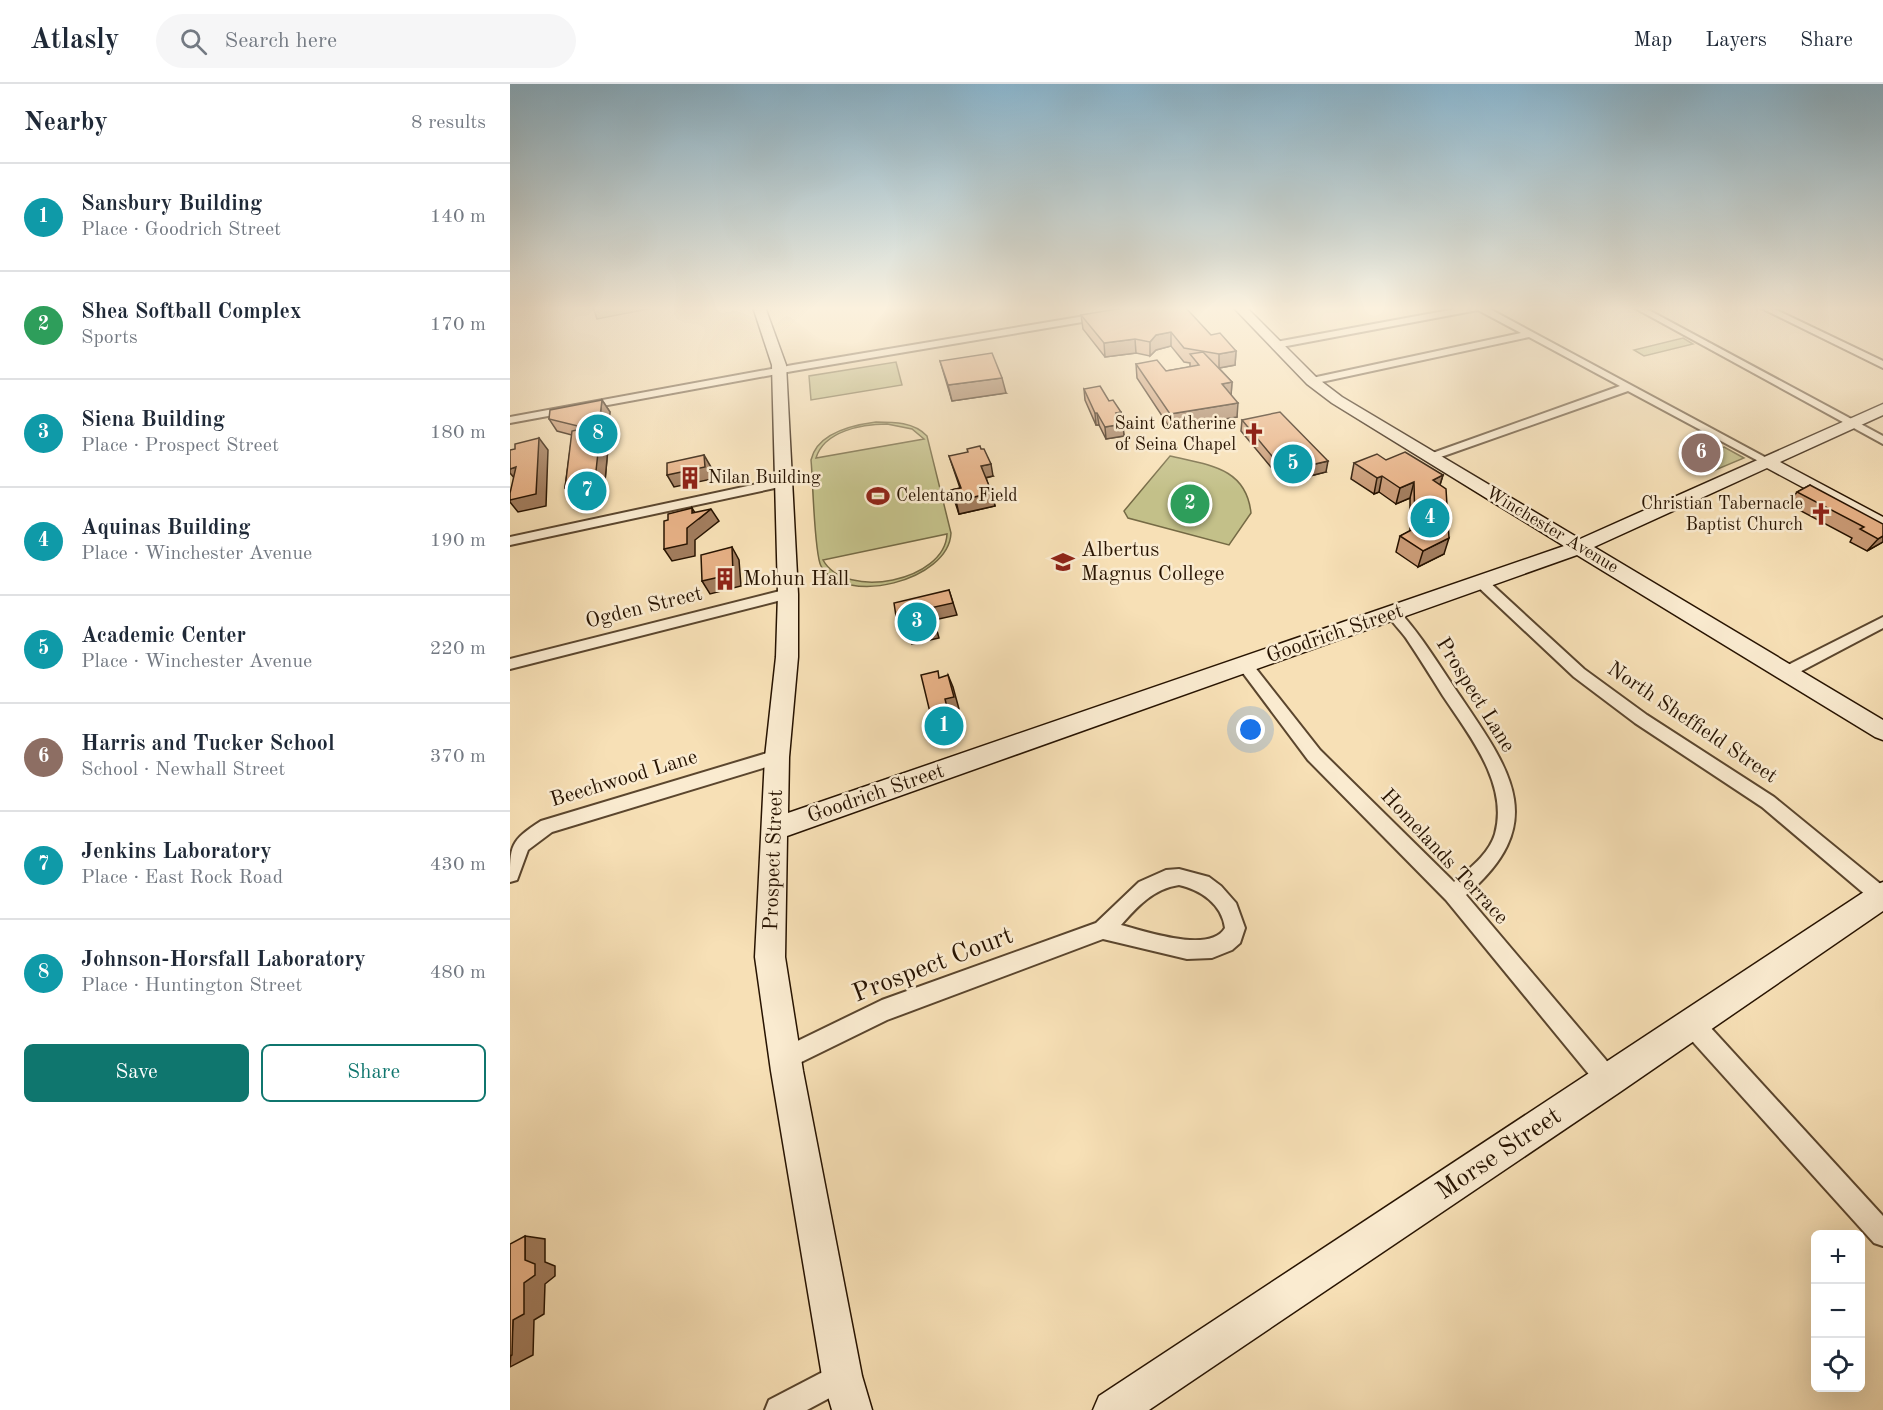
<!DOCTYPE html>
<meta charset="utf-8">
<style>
:root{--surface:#fff;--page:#f6f6f7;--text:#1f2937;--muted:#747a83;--line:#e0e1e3;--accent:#0f766e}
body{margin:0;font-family:"Old Standard TT",serif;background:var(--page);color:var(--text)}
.controls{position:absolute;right:18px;bottom:18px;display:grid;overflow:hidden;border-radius:9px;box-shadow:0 6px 24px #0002}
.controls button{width:54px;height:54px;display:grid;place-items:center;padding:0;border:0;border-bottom:2px solid var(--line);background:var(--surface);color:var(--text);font:30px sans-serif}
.you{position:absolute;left:741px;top:646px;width:21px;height:21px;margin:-15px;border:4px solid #fff;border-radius:50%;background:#1a73e8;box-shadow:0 0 0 9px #1a73e833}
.badge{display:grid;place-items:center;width:39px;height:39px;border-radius:50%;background:var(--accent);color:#fff;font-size:20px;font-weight:700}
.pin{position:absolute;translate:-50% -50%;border:3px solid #fff;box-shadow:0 2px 6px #0006}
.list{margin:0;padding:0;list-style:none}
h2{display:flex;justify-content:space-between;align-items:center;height:78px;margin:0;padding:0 24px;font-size:26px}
h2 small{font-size:20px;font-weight:400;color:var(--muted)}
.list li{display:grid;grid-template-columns:39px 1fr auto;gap:18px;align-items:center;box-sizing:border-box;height:108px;padding:0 24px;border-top:2px solid var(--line)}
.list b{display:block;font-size:22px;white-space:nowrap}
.list p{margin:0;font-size:20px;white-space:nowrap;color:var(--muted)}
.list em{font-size:20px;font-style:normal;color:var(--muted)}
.actions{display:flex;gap:12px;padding:18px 24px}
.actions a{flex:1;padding:14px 0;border:2px solid var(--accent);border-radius:9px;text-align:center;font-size:21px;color:var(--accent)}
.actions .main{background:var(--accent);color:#fff}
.icon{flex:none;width:33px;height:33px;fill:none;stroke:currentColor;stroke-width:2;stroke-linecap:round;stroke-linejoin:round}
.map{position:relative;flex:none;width:1373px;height:1326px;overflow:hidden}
header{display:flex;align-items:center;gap:36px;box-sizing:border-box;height:84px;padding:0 30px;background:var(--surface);border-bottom:2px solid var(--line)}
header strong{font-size:28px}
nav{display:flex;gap:33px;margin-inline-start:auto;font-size:21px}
.search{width:420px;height:54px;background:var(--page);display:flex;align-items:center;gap:15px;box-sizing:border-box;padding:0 21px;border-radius:33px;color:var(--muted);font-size:22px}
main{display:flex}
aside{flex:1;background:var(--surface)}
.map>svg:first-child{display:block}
</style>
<header>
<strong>Atlasly</strong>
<div class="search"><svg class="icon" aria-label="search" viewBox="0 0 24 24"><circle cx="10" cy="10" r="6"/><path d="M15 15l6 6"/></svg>Search here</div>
<nav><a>Map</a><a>Layers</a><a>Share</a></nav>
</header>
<main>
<aside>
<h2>Nearby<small>8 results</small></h2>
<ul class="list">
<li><span class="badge" style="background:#0f9aa8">1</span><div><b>Sansbury Building</b><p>Place · Goodrich Street</p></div><em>140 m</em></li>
<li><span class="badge" style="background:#2e9e5b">2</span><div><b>Shea Softball Complex</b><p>Sports</p></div><em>170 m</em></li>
<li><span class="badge" style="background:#0f9aa8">3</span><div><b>Siena Building</b><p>Place · Prospect Street</p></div><em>180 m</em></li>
<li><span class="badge" style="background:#0f9aa8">4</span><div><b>Aquinas Building</b><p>Place · Winchester Avenue</p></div><em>190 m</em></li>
<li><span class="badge" style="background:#0f9aa8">5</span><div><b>Academic Center</b><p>Place · Winchester Avenue</p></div><em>220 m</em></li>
<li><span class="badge" style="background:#8d6e63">6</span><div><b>Harris and Tucker School</b><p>School · Newhall Street</p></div><em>370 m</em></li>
<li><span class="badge" style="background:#0f9aa8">7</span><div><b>Jenkins Laboratory</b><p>Place · East Rock Road</p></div><em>430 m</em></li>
<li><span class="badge" style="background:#0f9aa8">8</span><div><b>Johnson-Horsfall Laboratory</b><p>Place · Huntington Street</p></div><em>480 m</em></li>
</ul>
<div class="actions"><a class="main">Save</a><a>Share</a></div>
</aside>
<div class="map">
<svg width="1373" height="1326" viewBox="0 0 1373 1326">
<rect width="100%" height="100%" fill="#f7e0b6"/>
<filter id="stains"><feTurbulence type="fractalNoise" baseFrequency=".00333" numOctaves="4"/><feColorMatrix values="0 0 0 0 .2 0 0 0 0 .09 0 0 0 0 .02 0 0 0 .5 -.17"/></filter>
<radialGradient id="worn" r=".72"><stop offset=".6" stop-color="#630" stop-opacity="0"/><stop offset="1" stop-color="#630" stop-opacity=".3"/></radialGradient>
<g fill="#c3c089" stroke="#756a45" stroke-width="1.5" fill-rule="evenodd">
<path d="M83,223h65l-61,12z"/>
<path d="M1173,254l10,6 -49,12 -10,-6z"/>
<path d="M386,278l6,23 -91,15 -2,-24z"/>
<path d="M366,338c18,0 38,0 51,14l24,97c-2,48 -107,74 -130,33 -7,-13 -8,-87 -10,-106 6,-27 42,-35 65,-38zM377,340l25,5 12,10 -108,19c8,-27 46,-34 71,-34zM437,450c-2,47 -101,67 -124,26z"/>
<path d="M1214,363l20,11 -31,13 -22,-12z"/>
<path d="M660,372c38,9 76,11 81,57l-22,32 -101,-27 -4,-7z"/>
</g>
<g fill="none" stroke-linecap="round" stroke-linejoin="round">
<g stroke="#5b462e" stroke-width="4">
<g id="street">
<path d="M956,223h20l288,155 -2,2h-8l-136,-73 -193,68h-8v-4l193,-69 -91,-49 -217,47 -5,-3 5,-3 209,-45 -43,-23 -202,38 -5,-3 5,-3z"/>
<path d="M1123,223h10l240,129v8z"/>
<path d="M1249,223h11l113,54v7z"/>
<path d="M593,229l3,1v4l-313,53 -283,52v-6l283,-52z"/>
<path d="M275,394l6,4 -2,3 -279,60v-8z"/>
<path d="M971,494l5,1 98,90 63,46 127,82 109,89v18l-9,-2 -112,-95 -127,-84 -61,-46 -98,-92 -2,-3 2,-3z"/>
<path d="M278,505l5,2 2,3 -2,3 -283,72v-10z"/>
<path d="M883,524l5,2c24,26 42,57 62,86 51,75 90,128 6,199l151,178 3,8 -3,8 -8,3 -8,-3 -155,-189 -138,-140 -71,-95 3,-4h10l70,89 134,132c15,-13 35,-28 41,-48 14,-50 -26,-99 -52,-138 -12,-19 -24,-39 -37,-58 -6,-8 -14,-16 -20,-25z"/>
<path d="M1373,533v11l-91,48h-10l-3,-4 3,-4z"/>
<path d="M267,666l6,2 2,5 -2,5 -231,70 -24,18 -11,30 -7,2c0,-37 0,-41 31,-61z"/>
<path d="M669,785l30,8 12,9 15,17 9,25 -5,15 -8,7 -20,8 -25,1 -84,-20 -216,81 -102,50 -8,-3 -3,-8 3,-8 105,-51 214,-77 43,-41 27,-12zM669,801c22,5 43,19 46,43 -15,26 -81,3 -104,-3 17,-19 32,-36 58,-40z"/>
<path d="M1182,929l8,3 183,200v30l-9,-3 -190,-211 -3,-8 3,-8z"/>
<path d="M332,1278l10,4 4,10 -4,10 -45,24h-42l4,-10z"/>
</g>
</g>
<g stroke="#271301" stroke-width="3">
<g id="secondary">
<path d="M243,223h12l21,58 12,229v63l-9,100 -1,56 776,-267 -232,-143 -25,-19 -74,-77h13l71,71 25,19 238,142 303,-135v11l-103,47 103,55v13l-116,-62 -173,79 289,173v20l-8,-3 -298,-182 -790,281 -2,121 18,114 59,305 10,34h-40l-10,-34 -51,-305 -16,-114 10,-200 11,-100 2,-63 -6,-229z"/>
<path d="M1373,798v29l-263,181 -471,318h-56l6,-14 774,-510z"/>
</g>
</g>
<use href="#street" fill="#faebd0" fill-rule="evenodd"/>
<use href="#secondary" fill="#faebd0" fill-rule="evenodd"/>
</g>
<g fill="#c89974" stroke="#271301" stroke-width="1.5">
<path d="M571,231l130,20 25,16 -1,14 -16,3 13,14 -1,13 6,22 -67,11 -33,-50 -1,-14 30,7 24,-4v-4l-6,-1 -13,-16 -15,4 -6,6 -14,-3 -31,4 -22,-28z"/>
<path d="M430,277l66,32 -54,8z"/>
<path d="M574,305l38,34 2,13 -18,3 -7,-14h-3l-11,-25z"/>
<path d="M92,316l8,12 -3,22 2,3 -5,55 -30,9 -9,-13 7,-53 -15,-4 -8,-12z"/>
<path d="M732,336l84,52 -24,6 -1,2 -16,4 -44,-53z"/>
<path d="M439,372l44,20 -7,2 9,28 -36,8 -8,-24 9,-2z"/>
<path d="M876,376l57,15 -3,10 4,69 -26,13 -22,-15 4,-16 10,-5v-33l-14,6 -17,-12 -5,2 -23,-15 3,-16z"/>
<path d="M1300,401l73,57 -16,9 -17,-9 2,-4 -64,-34 9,-12z"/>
</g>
<g fill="#a27d5e" stroke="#271301" stroke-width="1.5">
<path d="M661,248v14l-15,4 -6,6v-14l6,-7z"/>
<path d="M625,255l1,14 -31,4 -1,-14z"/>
<path d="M726,267l-1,14 -16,3v-14z"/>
<path d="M492,294l4,15 -54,8 -4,-16z"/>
<path d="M722,298l-1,14 -9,-12z"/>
<path d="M92,316l8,12 -3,22 2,3 -5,55 -30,9 -9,-13 34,-63z"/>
<path d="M728,319l-1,14 -67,11v-14z"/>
<path d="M611,328l1,12 -6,-11z"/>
<path d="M585,329h2l2,12h-3z"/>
<path d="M613,340l1,12 -18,3 -1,-12z"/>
<path d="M29,354l9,12 -2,56 -28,6 -8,-10v-2z"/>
<path d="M194,371l7,12 1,12 -38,8 -7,-12z"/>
<path d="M818,377l-2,11 -24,6 -1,2 -16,4 1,-11 16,-6z"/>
<path d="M481,380l2,12 -9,2 -3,-12z"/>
<path d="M6,383l1,14 -7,-8v-4z"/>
<path d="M933,391l-5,16 -5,-11z"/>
<path d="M872,392l-3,16 -5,2 3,-16z"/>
<path d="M904,398l-4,16 -14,6 4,-16z"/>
<path d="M482,409l3,13 -36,8 -3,-13z"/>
<path d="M182,424l7,11 12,-10 8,12 -24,19v16l-23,5 -8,-12 23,-21 5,-15z"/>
<path d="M1373,452v6l-16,9 11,-12z"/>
<path d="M939,454l-5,16 -26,13 5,-16z"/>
<path d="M222,463l7,13 2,26 -31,8 -8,-13z"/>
<path d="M439,506l8,25 -23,5 5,18 -27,6 -4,-12 22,-24z"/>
<path d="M394,530l5,12 -8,2 -5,-12z"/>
<path d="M438,591l5,12 6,22 -10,2 8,29 -17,5 -5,-12z"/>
<path d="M15,1152l20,3v23l10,4v10l-10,8 -1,30 -10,6 -1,35 -23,12 3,-47 12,-60z"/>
</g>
<g fill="#e8b287" stroke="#271301" stroke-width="1.5">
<path d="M619,223h56l26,28 9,-2 16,18 -17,3 -35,-6 -13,-16 -15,3 -6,7 -15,-3 -31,4 -23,-28z"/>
<path d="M693,268l29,30 -10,2 16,19 -68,11 -34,-50 21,-4 9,11 33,-6 -9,-11z"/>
<path d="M482,269l10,25 -54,7 -8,-24z"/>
<path d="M590,302l9,15 4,-1 8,12 -5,1 7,11 -18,3 -8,-14h-2l-11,-24z"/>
<path d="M92,316l-3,25h2l-6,55 -30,8 7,-57 14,-3 -37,-9 1,-9z"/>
<path d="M770,328l48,49 -26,6 1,2 -17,4 -44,-53z"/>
<path d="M29,354l-3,56 -26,6v-7l6,-26 -6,2v-19l5,-1v-5z"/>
<path d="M470,362l1,3h3l7,15 -10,2 11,27 -36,8 -5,-11 10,-2 -12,-32 19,-4 -1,-3z"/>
<path d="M895,368l38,23 -10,5 13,9 3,49 -26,13 -23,-15 15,-8 -1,-46 -14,6 -18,-12 -5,2 -23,-15 23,-9 9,6z"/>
<path d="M194,371l1,12 -38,8v-12z"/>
<path d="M1300,401l73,39v12l-5,3 -18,-10 4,-2 -67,-35z"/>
<path d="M182,424v5l19,-4 -24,19v16l-23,5v-28l4,-1v-6z"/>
<path d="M222,463l1,27 -31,7 -1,-26z"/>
<path d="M439,506l4,13 -23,5 4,18 -26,6 -4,-18 -8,2 -2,-13z"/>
<path d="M428,587l1,7 9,-3 6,22 -9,2 7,29 -17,5 -14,-58z"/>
<path d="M15,1152v24l10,4v11l-11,8v31l-11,6 -1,35 -2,1v-112z"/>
</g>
<linearGradient id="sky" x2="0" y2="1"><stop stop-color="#8ab8d2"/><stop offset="0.55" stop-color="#fbf1de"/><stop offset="1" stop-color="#fbf1de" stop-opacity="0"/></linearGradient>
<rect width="1373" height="408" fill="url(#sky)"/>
<defs>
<g id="church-bare" transform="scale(1.8)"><path d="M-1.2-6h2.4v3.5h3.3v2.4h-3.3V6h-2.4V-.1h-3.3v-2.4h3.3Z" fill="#8f2418" stroke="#faebd0" stroke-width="2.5" paint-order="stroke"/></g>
<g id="building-bare" transform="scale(1.8)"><path d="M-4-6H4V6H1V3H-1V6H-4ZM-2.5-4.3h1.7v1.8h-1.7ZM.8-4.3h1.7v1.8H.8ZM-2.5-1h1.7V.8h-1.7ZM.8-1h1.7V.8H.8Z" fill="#8f2418" stroke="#faebd0" stroke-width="2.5" paint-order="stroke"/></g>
<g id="stadium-bare" transform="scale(1.8)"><path d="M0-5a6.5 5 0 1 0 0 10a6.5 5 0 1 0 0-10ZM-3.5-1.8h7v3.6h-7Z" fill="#8f2418" stroke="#faebd0" stroke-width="2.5" paint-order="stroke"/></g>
<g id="university-bare" transform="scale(1.8)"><path d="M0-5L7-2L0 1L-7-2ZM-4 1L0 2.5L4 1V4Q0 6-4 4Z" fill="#8f2418" stroke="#faebd0" stroke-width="2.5" paint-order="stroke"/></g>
</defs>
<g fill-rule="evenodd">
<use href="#church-bare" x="744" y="350"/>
<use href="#building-bare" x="180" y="394"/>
<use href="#stadium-bare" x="368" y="412"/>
<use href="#church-bare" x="1311" y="430"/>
<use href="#university-bare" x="553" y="478"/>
<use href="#building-bare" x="215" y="495"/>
</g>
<g text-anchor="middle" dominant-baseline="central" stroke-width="5" stroke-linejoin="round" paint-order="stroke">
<g font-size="18" fill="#271301" stroke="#faebd0" text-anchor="end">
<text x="726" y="340">Saint Catherine<tspan x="726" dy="21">of Seina Chapel</tspan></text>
<text x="198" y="394" text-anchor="start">Nilan Building</text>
<text x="386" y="412" text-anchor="start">Celentano Field</text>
<text x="1293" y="420">Christian Tabernacle<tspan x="1293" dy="21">Baptist Church</tspan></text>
</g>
<g font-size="18" fill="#271301" stroke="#faebd0">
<text transform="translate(1042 446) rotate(31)">Winchester Avenue</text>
</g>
<g font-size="21" fill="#271301" stroke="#faebd0" text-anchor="start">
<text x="571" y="466">Albertus<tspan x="571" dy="24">Magnus College</tspan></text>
<text x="233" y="495">Mohun Hall</text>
</g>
<g font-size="21" fill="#271301" stroke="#faebd0">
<text transform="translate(134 524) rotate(-14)">Ogden Street</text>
<text transform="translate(825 550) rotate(-19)">Goodrich Street</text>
<text transform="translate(965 611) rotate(58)">Prospect Lane</text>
<text transform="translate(1182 639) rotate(34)">North Sheffield Street</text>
<text transform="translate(114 695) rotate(-17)">Beechwood Lane</text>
<text transform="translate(366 710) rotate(-19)">Goodrich Street</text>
<text transform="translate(934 773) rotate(47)">Homelands Terrace</text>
<text transform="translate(264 776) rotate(-88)">Prospect Street</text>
</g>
<g font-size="26" fill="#271301" stroke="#faebd0">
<text transform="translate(423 881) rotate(-21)">Prospect Court</text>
<text transform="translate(989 1070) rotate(-34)">Morse Street</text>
</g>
</g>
<rect width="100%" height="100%" filter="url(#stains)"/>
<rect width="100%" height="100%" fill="url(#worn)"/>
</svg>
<div class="controls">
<button>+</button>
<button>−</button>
<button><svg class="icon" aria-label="locate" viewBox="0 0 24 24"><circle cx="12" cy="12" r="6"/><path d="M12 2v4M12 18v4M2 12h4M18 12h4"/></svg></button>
</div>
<div class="you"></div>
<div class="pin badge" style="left:434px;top:642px;background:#0f9aa8">1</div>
<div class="pin badge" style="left:680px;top:420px;background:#2e9e5b">2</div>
<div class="pin badge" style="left:407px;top:538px;background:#0f9aa8">3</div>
<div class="pin badge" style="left:920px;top:434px;background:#0f9aa8">4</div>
<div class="pin badge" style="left:783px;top:380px;background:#0f9aa8">5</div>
<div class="pin badge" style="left:1191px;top:369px;background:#8d6e63">6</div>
<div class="pin badge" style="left:77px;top:407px;background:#0f9aa8">7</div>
<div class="pin badge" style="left:88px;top:350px;background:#0f9aa8">8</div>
</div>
</main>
